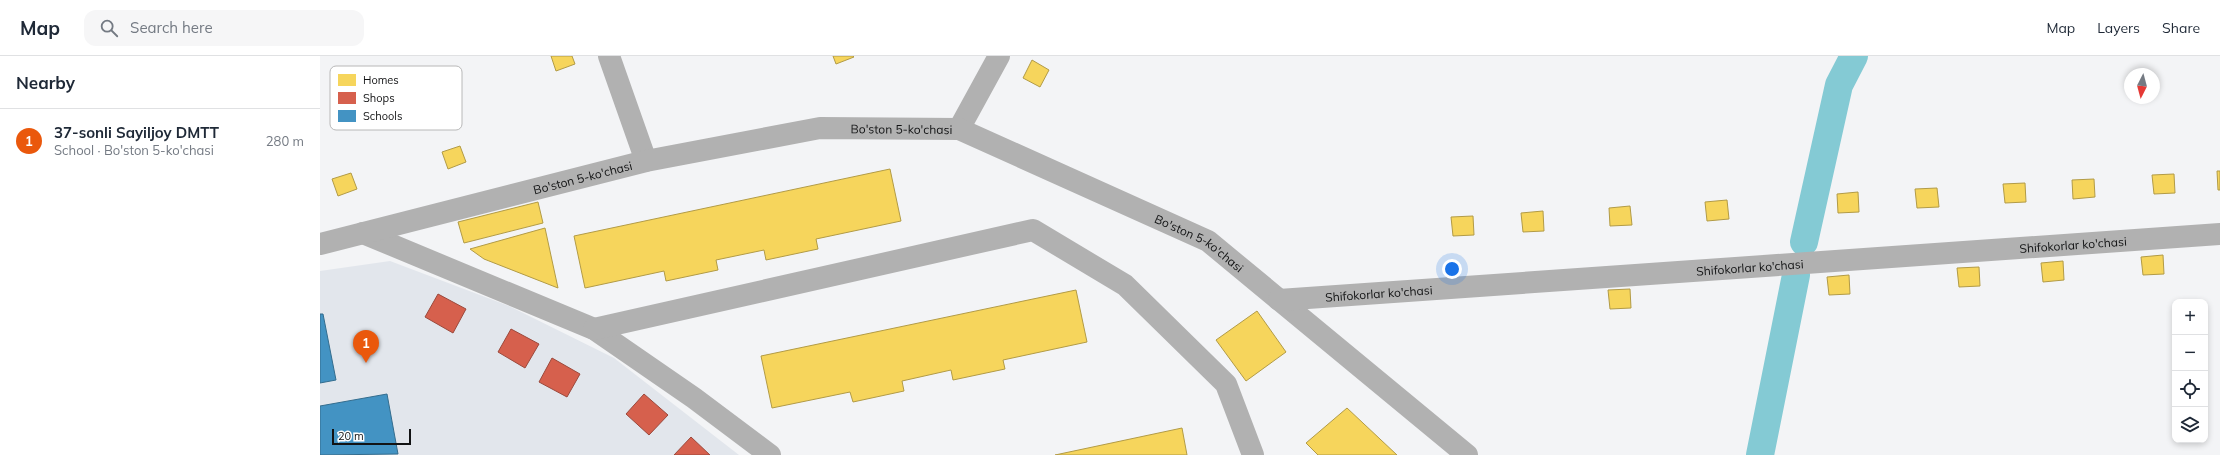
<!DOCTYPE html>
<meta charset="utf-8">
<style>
:root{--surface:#fff;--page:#f6f6f7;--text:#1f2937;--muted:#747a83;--line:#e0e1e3;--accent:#ea580c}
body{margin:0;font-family:Mulish,sans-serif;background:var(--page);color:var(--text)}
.controls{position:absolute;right:12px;bottom:12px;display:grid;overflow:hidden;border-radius:8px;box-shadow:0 2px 6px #0003}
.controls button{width:36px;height:36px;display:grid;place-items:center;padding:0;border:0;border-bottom:1px solid var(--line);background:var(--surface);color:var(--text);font:20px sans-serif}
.compass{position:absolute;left:1804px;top:12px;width:36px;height:36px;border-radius:50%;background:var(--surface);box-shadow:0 2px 6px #0003;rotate:186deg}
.scale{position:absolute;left:12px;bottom:10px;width:79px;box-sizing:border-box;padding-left:4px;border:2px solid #121314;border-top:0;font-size:11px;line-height:14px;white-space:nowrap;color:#121314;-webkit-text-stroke:3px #fff;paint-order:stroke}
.you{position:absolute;left:1132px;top:213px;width:14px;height:14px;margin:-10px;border:3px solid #fff;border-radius:50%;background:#1a73e8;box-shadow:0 0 0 6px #1a73e833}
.badge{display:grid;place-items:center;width:26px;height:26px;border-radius:50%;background:var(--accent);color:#fff;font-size:13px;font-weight:700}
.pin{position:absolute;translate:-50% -33px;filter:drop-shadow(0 1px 2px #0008)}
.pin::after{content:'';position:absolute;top:21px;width:14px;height:12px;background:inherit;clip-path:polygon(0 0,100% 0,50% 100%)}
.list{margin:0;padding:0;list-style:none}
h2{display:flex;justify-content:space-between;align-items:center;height:52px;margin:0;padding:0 16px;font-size:17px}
h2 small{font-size:13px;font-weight:400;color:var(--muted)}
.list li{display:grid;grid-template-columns:26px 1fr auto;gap:12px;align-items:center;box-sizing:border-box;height:64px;padding:0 16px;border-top:1px solid var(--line)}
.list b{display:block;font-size:15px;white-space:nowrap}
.list p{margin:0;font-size:13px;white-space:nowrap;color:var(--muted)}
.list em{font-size:13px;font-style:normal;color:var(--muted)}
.icon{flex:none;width:22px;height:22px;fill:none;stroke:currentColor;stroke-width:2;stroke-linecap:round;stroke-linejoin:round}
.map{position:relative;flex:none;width:1900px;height:399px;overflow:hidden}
header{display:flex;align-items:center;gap:24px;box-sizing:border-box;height:56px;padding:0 20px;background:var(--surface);border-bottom:1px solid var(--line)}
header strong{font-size:19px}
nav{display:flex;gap:22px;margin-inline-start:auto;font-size:14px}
.search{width:280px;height:36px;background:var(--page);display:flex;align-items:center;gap:10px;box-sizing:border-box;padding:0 14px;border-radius:12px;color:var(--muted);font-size:15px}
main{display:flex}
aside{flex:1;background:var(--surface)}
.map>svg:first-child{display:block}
</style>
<header>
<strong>Map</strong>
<div class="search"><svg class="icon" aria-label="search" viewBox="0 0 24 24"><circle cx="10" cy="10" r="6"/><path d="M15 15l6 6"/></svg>Search here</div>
<nav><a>Map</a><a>Layers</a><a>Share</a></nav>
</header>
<main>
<aside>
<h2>Nearby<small></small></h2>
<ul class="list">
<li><span class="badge">1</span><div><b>37-sonli Sayiljoy DMTT</b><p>School · Bo'ston 5-ko'chasi</p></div><em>280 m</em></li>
</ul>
</aside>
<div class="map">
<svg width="1900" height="399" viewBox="0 0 1900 399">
<rect width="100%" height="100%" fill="#f3f4f6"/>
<path fill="#e2e6ec" d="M70,205l119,45 105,52 125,97h-419v-184z"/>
<g fill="#f6d55c" stroke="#b29b46">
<path d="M231,0h21l3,8 -19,7z"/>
<path d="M513,0h20l1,1 -18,7z"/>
<path d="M712,4l17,10 -9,17 -17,-9z"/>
<path d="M140,90l6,16 -18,7 -6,-17z"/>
<path d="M570,113l11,52 -85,18 2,10 -52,11 -2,-10 -48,10 2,10 -52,11 -2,-10 -79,17 -11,-52z"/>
<path d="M1897,115h3v19h-2z"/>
<path d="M31,117l6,16 -19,7 -6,-17z"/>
<path d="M1854,118l1,19 -21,1 -2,-19z"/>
<path d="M1774,123l1,18 -22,2 -1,-19z"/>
<path d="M1705,127l1,19 -21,1 -2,-19z"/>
<path d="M1617,132l2,19 -22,1 -2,-19z"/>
<path d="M1538,136l1,20 -21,1 -1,-19z"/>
<path d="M1407,144l2,19 -22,2 -2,-19z"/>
<path d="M218,146l5,21 -79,20 -6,-21z"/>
<path d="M1310,150l2,19 -22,1 -1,-18z"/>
<path d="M1223,155l1,20 -21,1 -2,-19z"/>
<path d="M1153,160l1,19 -21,1 -2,-19z"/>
<path d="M225,172l13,60 -74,-29 -14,-10z"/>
<path d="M1843,199l1,19 -21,1 -2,-18z"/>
<path d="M1743,205l1,19 -21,2 -2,-19z"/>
<path d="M1659,211l1,19 -21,1 -2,-19z"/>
<path d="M1529,219l1,19 -21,1 -2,-18z"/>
<path d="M1310,233l1,19 -21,1 -2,-19z"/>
<path d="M756,234l11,52 -84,18 2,9 -52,11 -2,-10 -49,11 2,10 -51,11 -3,-10 -78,16 -11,-52z"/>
<path d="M937,255l29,41 -40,29 -30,-41z"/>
<path d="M1027,352l50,47h-79l-12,-12z"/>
<path d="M862,372l5,27h-132z"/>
</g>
<g fill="#d6604d" stroke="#9b493c">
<path d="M118,238l28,15 -13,24 -28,-16z"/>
<path d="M191,273l28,15 -14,24 -27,-16z"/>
<path d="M232,302l28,16 -13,23 -28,-15z"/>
<path d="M324,338l24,21 -19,20 -23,-21z"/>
<path d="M371,381l19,18h-36z"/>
</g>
<g fill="#4393c3" stroke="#346d8e">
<path d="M0,258h3l13,66 -16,3z"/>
<path d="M67,338l11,60 -78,1v-49z"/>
</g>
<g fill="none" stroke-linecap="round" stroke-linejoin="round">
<g stroke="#84cad4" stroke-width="28">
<path d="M1484,186l35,-157 15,-29"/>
<path d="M1440,399l36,-180"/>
</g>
<g stroke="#b1b1b1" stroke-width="22">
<path d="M289,0l37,105"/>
<path d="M639,73l40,-73"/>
<path d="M43,177l231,96 100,69 76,57"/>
<path id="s1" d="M0,188l326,-83 174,-33 139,1 249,112 259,214"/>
<path id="s2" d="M959,244l941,-66"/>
<path d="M274,273l439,-99 92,55 101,99 27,71"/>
</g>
</g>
<g text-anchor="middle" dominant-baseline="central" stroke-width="4" stroke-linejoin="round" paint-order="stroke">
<g font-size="12" fill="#121314" stroke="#fff">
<text stroke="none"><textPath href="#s1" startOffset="595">Bo'ston 5-ko'chasi</textPath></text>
<text stroke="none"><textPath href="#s1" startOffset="271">Bo'ston 5-ko'chasi</textPath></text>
<text stroke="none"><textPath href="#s1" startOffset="919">Bo'ston 5-ko'chasi</textPath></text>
<text stroke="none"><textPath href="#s2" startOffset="796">Shifokorlar ko'chasi</textPath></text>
<text stroke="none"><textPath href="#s2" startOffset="472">Shifokorlar ko'chasi</textPath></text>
<text stroke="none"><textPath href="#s2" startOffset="100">Shifokorlar ko'chasi</textPath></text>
</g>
</g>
<rect x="10" y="10" width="132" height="64" rx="6" fill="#fff" stroke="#b8b8b8" stroke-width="1"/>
<rect x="18" y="18" width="18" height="12" fill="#f6d55c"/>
<rect x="18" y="36" width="18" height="12" fill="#d6604d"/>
<rect x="18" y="54" width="18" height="12" fill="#4393c3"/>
<g font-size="11" fill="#121314">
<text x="43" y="28">Homes</text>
<text x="43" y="46">Shops</text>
<text x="43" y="64">Schools</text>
</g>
</svg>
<div class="controls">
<button>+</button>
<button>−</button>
<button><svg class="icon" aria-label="locate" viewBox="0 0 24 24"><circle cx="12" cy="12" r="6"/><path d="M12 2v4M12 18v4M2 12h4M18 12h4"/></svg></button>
<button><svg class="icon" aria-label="layers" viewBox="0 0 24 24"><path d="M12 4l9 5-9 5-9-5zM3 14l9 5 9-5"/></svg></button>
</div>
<svg class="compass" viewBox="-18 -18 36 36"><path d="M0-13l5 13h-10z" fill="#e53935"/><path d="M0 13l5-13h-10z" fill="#747a83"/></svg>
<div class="scale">20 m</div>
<div class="you"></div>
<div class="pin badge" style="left:46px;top:307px">1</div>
</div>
</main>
